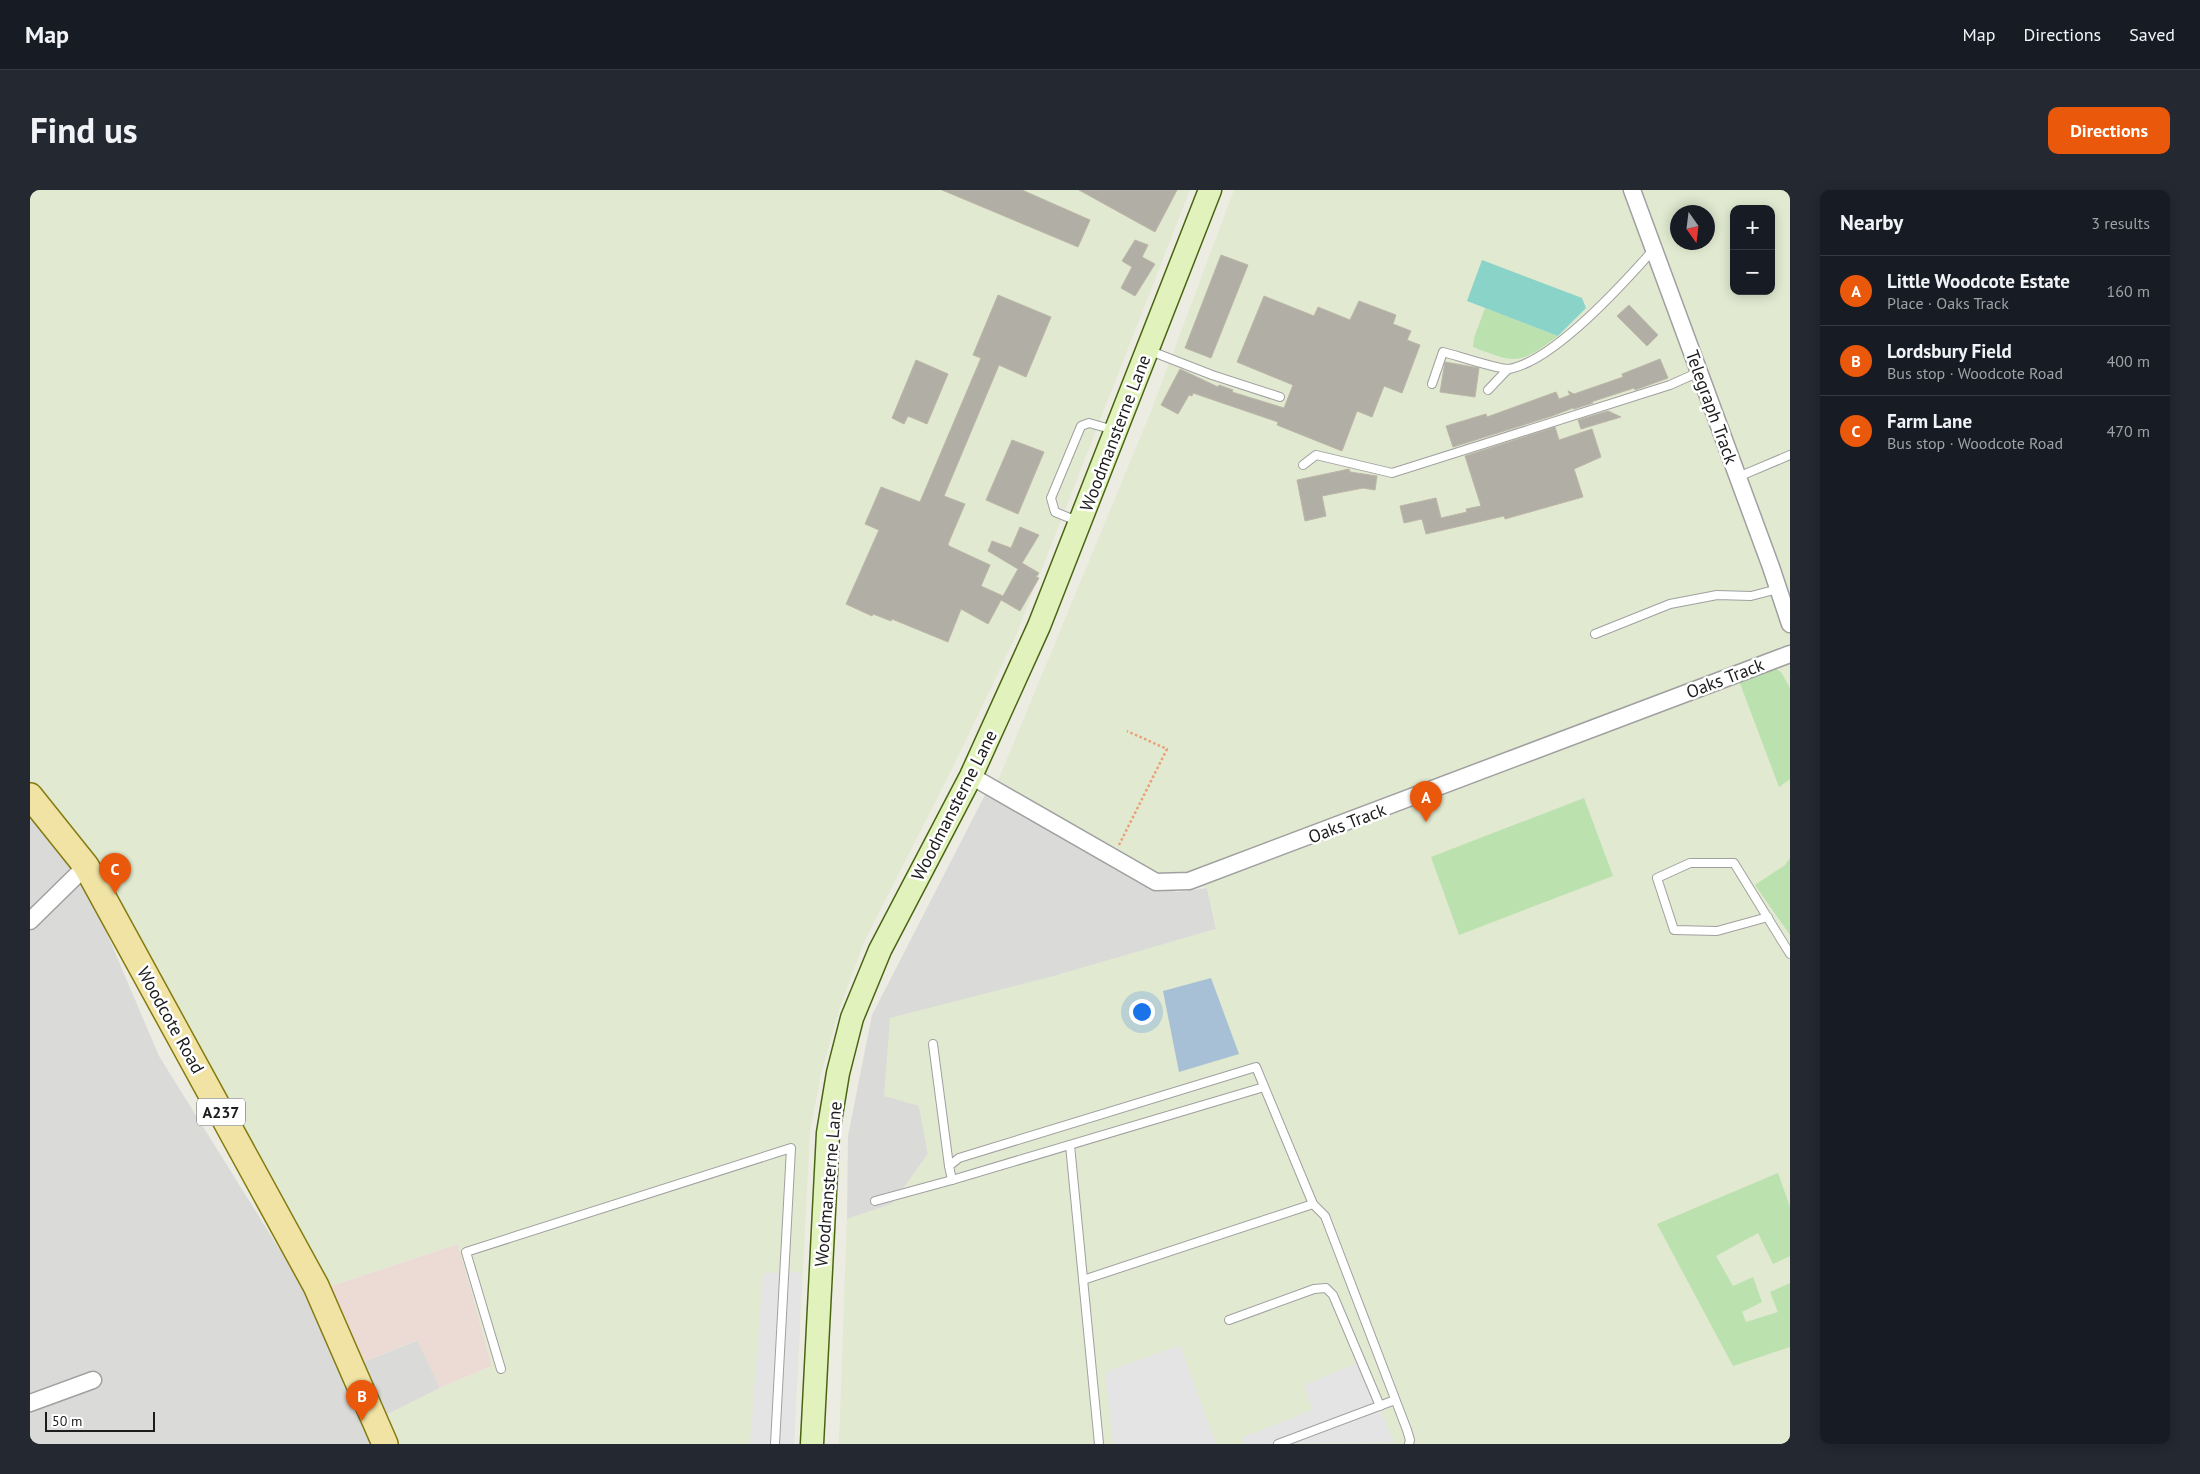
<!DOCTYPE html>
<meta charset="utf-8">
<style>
:root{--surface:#171b24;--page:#242831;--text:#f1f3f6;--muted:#9ea1a6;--line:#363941;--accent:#ea580c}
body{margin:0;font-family:"PT Sans",sans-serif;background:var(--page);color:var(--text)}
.controls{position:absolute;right:15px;top:15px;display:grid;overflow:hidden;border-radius:10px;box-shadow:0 2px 12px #0003}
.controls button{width:45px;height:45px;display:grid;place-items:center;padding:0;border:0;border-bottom:1px solid var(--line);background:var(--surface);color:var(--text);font:25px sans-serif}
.compass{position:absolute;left:1640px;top:15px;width:45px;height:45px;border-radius:50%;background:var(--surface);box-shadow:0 2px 12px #0003;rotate:166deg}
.scale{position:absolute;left:15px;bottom:12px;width:110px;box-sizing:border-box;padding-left:5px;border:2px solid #1c1c1c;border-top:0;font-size:14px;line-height:18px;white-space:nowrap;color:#1c1c1c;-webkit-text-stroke:4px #fff;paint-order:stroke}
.you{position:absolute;left:1111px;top:821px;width:18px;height:18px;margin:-12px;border:4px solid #fff;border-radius:50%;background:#1a73e8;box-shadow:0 0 0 8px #1a73e833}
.badge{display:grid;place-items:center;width:32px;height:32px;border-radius:50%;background:var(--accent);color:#fff;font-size:16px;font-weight:700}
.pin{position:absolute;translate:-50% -41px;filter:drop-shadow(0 1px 2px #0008)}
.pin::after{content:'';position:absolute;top:26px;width:18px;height:15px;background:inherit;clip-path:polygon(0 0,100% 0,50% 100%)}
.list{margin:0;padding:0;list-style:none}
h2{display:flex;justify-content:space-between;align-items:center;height:65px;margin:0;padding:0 20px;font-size:21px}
h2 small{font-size:16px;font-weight:400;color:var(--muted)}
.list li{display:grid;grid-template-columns:32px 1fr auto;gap:15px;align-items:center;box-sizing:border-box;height:70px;padding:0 20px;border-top:1px solid var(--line)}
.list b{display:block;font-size:19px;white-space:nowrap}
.list p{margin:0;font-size:16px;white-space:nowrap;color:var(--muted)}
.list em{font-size:16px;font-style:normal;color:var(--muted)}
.map{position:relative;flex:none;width:1760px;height:1254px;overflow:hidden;border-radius:10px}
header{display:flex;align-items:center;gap:30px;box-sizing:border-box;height:70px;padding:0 25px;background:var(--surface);border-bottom:1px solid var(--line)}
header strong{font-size:24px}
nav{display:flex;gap:28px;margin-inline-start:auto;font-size:18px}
.intro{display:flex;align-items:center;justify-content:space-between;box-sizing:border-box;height:120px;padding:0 30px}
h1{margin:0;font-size:35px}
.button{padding:12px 22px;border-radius:10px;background:var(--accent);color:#fff;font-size:18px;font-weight:700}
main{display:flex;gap:30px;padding:0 30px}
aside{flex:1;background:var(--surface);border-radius:10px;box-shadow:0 2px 12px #0003}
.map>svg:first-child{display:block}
</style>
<header>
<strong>Map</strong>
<nav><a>Map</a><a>Directions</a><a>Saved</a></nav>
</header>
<div class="intro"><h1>Find us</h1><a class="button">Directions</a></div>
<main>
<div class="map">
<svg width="1760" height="1254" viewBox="0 0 1760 1254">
<rect width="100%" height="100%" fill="#ecece3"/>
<g fill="#dadad9">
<path d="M957,601l166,96 25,5 29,-4 9,41 -155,45 -142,132 9,48 -36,50 -45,15 1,-83 24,-121z"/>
<path d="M0,626l58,73 71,167 142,228 71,160h-342z"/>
<path d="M388,1150l22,48 -58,29 -20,-54z"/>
</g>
<path fill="#ecdbd4" d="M428,1054l34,122 -52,22 -23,-48 -55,23 -31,-77z"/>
<g fill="#e1e9d0" fill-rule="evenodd">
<path d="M0,0h1160l-176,450 -65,135 -85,167 -24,65 -19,67 -11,57 -16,313h-399l-13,-27 58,-29 52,-22 -34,-122 -127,42h-15l-230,-420 -56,-70z"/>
<path d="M1204,0h556v1254h-951l8,-225 45,-15 36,-50 -9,-48 -35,-10 6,-78 171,-44 155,-45 -9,-41 -53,-12 -157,-93 155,-374zM1704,19h37v82h-37zM1648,22h30v30h-30z"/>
</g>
<g fill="#bbe1ae">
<path d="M1455,118l73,28c-39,29 -41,28 -85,11l1,-9z"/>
<path d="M1741,476l10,6 9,16v91l-11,8 -41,-109z"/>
<path d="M1554,608l29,78 -154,59 -28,-78z"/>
<path d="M1760,668v77l-35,-50 30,-20z"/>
<path d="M1748,983l12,34v49l-17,8 -15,-31 -42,23 17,30 20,-9 9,25 -20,10 4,10 32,-10 -8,-20 20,-9v64l-57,19 -76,-142z"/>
</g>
<path fill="#89d3c9" d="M1452,70l100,38 4,10 -28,28 -91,-35z"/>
<g fill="#e4e4e4">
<path d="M772,1082l-8,172h-44l13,-171z"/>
<path d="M1150,1155l36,99h-103l-8,-70 6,-4z"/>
<path d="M1331,1171l33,82 -150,1 -3,-6 71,-28 -8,-25z"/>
</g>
<path fill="#a8c0d6" d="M1181,788l28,76 -60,18 -16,-81z"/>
<g fill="#b1aea6" stroke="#bcb6a7">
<path d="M912,0h80l68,30 -12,27z"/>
<path d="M1049,0h98l-22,42z"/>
<path d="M1105,50l13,5 -6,12 13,7 -20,32 -14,-8 11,-21 -10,-6z"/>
<path d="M1191,65l27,10 -37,93 -26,-10z"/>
<path d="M968,105l53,22 -25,60 -27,-12 -55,131 21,8 -17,40 1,2 41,19 -9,21 22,10 15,-27 -30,-18 4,-10 19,7 9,-21 19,8 -17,28 17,10 -3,4 3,1 -19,33 -19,-11 -13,24 -27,-15 -13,33 -56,-23 -1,2 -18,-7 -1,2 -26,-12 33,-74 -14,-6 16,-37 39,15 61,-144 -8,-3z"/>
<path d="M1234,106l50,20 4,-9 32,13 9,-19 37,14 -3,9 18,7 -4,9 13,5 -18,48 -18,-7 -12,31 -15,-6 -15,40 -65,-26 1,-3 -85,-29 -1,3 -3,-1 -11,19 -17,-9 19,-36 38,18 1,-2 14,5 -1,2 52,16 9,-23 -56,-23z"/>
<path d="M1599,115l29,30 -11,11 -30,-30z"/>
<path d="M1630,169l8,19 -33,12 -1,-2 -43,14 2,1 -19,6 -1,-1 -21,8 -99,31 -7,-21 40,-12 1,3 69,-25 3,7 11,-4 -2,-4 6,3 49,-17 -1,-3z"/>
<path d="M886,170l32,14 -21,50 -19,-8 -4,8 -12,-6z"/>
<path d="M1415,172l34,6 -4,29 -35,-5z"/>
<path d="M1578,221l13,6 -40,12 -3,-9z"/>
<path d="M1525,237l4,13 33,-11 9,28 -27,12 9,28 -78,22 -1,-3 -78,18 -4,-15 -18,4 -4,-17 36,-8 5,20 26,-6 -1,-3 15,-3 -16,-50z"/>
<path d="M982,250l32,12 -26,62 -32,-14z"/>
<path d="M1319,279l1,3 27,4 -2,14 -12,-2 -41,8 4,20 -21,5 -8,-41z"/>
</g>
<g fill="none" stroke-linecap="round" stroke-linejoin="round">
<g stroke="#a0a0a0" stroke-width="10">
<g id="lane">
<path d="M1118,160l64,25 68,22"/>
<path d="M1402,194l11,-32c12,3 57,18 66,17 45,-8 115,-86 145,-120"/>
<path d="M1458,200l20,-21"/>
<path d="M1273,275l13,-10 76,18 278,-88 29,-13"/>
<path d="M1708,287l52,-22"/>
<path d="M1047,331l-22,-9 -4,-14 30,-72 8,-3 25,7"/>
<path d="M1565,444l75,-30 47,-9 34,1 27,-7"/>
<path d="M1738,727l-51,14 -43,-1 -17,-52 33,-15h44l56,91"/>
<path d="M903,854l16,122"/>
<path d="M1234,897l-312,93 -3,-14 10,-8 297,-91 57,137 12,12 82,214 3,10 -1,4"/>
<path d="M1040,955l29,299"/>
<path d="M845,1011l77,-21"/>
<path d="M1053,1090l230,-76"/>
<path d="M1199,1130l85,-31 12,-1 7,7 47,111"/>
<path d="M471,1179l-35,-117 325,-104 -16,296"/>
<path d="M1248,1254l117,-44"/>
</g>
</g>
<g stroke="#a0a0a0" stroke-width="19">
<g id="street">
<path d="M1602,0l139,377 19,57"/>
<path d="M941,586l185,106 33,-1 601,-227"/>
<path d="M0,731l56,-55"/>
<path d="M0,1213l63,-23"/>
</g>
</g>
<g stroke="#486611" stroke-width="25">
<path id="secondary" d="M782,1254l16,-311 10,-60 14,-55 28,-68 91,-174 68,-150 171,-436"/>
</g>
<g stroke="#847b10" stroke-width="28">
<path id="primary" d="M0,606l56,70 230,420 69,158"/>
</g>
<path stroke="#ea9f77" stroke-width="2.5" stroke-dasharray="2.5 2.5" stroke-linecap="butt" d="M1089,655l48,-96 -40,-18"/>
<use href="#lane" stroke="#fff" stroke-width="8"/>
<use href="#street" stroke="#fff" stroke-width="16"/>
<use href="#secondary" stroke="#e2f2bc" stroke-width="22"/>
<use href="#primary" stroke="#f1e3a4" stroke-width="25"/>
</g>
<g text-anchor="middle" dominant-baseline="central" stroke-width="5" stroke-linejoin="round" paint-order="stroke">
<rect fill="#fff" stroke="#606060" stroke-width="1" x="167" y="908.5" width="48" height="27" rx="4"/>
<g font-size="16" font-weight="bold" fill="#1c1c1c">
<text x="191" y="922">A237</text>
</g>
<g font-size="18" fill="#1c1c1c" stroke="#fff">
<text transform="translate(1682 217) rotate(70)">Telegraph Track</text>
<text transform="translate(1085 243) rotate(-69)">Woodmansterne Lane</text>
<text transform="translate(1695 488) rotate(-21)">Oaks Track</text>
<text transform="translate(924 615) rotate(-63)">Woodmansterne Lane</text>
<text transform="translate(1317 633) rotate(-21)">Oaks Track</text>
<text transform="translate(141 830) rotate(61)">Woodcote Road</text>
<text transform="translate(798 994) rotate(-85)">Woodmansterne Lane</text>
</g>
</g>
</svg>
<div class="controls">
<button>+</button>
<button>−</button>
</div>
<svg class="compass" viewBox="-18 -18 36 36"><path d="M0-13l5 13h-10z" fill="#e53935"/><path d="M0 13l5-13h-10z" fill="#9ea1a6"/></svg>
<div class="scale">50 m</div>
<div class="you"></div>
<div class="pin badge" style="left:1396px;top:632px">A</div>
<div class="pin badge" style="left:332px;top:1231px">B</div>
<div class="pin badge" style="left:85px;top:704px">C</div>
</div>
<aside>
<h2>Nearby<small>3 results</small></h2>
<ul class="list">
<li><span class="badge">A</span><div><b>Little Woodcote Estate</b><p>Place · Oaks Track</p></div><em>160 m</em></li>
<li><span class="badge">B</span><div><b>Lordsbury Field</b><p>Bus stop · Woodcote Road</p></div><em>400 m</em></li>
<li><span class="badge">C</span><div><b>Farm Lane</b><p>Bus stop · Woodcote Road</p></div><em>470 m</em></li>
</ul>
</aside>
</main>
